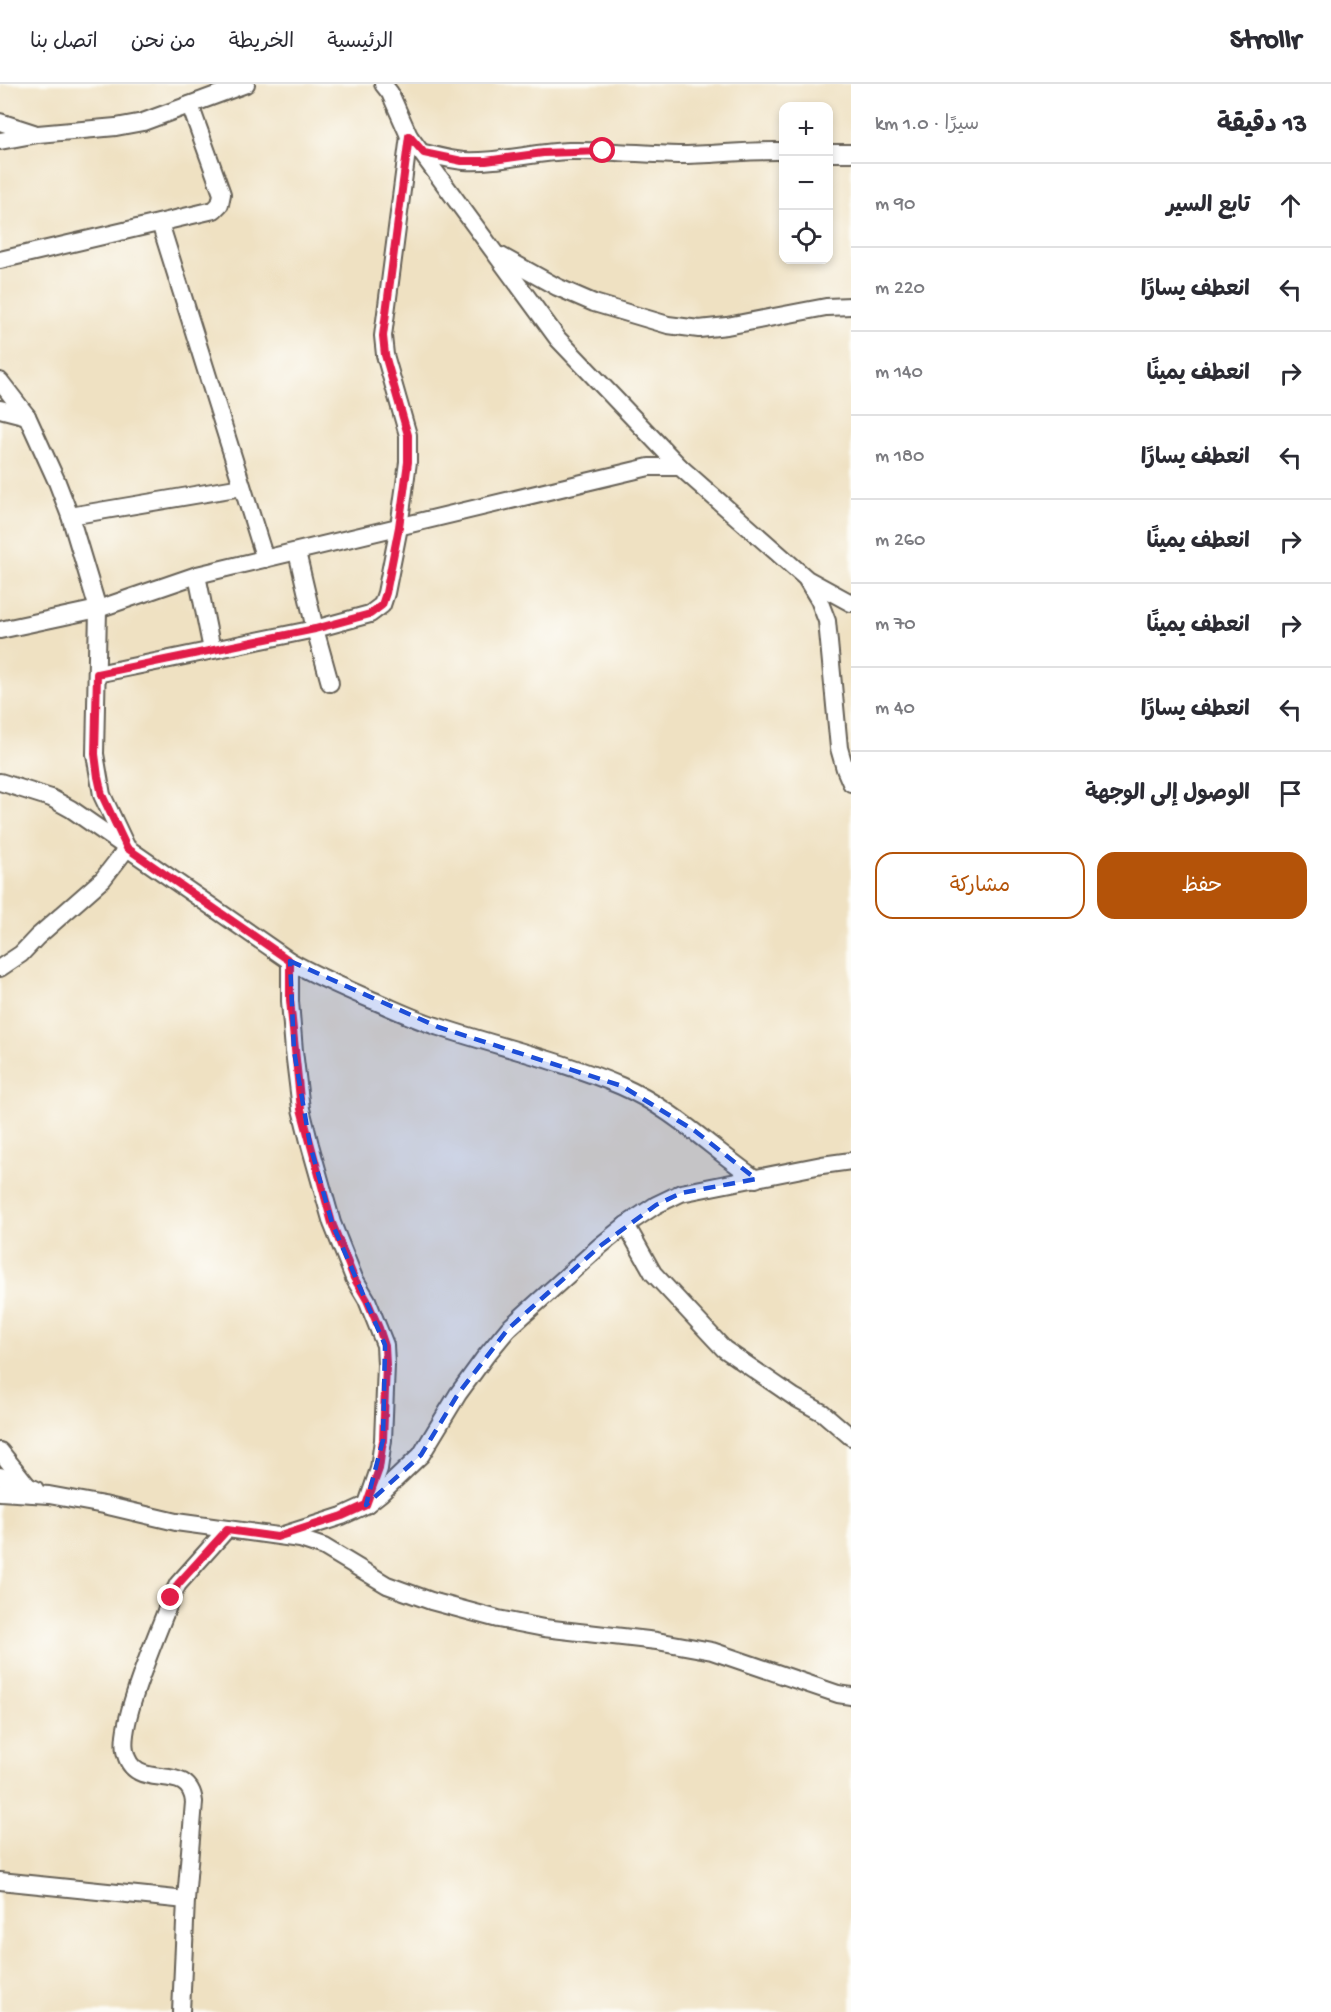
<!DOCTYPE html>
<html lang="ar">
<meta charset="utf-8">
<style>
:root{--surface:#fff;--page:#f2f2f3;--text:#2b2b33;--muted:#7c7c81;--line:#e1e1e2;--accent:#b45309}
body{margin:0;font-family:"Gochi Hand","Playpen Sans Arabic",sans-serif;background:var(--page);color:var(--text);direction:rtl}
.controls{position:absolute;right:18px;top:18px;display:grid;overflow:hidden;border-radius:12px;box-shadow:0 3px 9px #0003}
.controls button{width:54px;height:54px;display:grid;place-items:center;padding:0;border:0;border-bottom:2px solid var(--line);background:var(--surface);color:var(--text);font:30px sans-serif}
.stop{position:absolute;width:18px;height:18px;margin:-14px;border:4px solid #e11d48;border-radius:50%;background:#fff}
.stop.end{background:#e11d48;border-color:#fff;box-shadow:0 2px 6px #0008}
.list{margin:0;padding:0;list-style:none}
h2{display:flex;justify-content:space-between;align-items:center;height:78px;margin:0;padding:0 24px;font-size:26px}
h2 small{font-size:20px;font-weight:400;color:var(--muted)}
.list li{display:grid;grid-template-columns:39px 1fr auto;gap:18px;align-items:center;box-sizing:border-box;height:84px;padding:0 24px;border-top:2px solid var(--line)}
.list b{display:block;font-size:22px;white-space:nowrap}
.list em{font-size:20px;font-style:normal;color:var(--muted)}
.actions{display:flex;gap:12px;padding:18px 24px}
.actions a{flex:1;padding:14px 0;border:2px solid var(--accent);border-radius:18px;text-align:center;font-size:21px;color:var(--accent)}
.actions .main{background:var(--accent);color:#fff}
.icon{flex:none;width:33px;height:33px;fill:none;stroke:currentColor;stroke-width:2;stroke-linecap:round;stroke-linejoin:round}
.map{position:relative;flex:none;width:851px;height:1928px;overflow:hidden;direction:ltr}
header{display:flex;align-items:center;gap:36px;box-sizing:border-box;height:84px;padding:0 30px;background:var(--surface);border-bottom:2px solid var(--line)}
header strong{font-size:28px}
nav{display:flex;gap:33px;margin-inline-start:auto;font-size:21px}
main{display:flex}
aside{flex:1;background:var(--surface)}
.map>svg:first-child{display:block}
</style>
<header>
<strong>Strollr</strong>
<nav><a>الرئيسية</a><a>الخريطة</a><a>من نحن</a><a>اتصل بنا</a></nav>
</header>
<main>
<aside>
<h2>13 دقيقة<small>سيرًا · 1.0 km</small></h2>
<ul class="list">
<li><svg class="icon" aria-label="ahead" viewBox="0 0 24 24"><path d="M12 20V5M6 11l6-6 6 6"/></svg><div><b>تابع السير</b></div><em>90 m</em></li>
<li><svg class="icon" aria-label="left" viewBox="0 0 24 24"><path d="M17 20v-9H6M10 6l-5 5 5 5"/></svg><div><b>انعطف يسارًا</b></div><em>220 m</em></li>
<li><svg class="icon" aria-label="right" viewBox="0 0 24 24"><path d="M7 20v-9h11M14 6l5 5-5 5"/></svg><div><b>انعطف يمينًا</b></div><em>140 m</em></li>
<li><svg class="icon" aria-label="left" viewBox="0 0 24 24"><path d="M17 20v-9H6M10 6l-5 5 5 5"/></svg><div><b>انعطف يسارًا</b></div><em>180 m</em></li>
<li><svg class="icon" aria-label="right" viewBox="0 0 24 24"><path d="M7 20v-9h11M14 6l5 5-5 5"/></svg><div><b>انعطف يمينًا</b></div><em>260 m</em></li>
<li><svg class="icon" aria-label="right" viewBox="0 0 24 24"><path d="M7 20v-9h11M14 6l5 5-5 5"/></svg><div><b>انعطف يمينًا</b></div><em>70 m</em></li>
<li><svg class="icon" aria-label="left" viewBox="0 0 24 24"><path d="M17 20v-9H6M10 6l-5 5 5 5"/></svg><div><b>انعطف يسارًا</b></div><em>40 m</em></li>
<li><svg class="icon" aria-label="arrive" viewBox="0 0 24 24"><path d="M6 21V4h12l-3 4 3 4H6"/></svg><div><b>الوصول إلى الوجهة</b></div></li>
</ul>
<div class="actions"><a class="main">حفظ</a><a>مشاركة</a></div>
</aside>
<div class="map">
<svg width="851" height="1928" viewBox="0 0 851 1928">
<rect width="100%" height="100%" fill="#fdfcf7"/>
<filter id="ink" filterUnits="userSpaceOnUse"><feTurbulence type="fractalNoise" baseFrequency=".0167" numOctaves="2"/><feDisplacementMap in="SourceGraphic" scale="12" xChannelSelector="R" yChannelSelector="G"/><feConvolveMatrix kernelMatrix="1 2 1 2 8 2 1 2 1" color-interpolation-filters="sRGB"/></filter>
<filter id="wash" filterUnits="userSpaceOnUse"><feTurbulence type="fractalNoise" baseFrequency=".008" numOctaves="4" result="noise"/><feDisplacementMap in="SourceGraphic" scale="24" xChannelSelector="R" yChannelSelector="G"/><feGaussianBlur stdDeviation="1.35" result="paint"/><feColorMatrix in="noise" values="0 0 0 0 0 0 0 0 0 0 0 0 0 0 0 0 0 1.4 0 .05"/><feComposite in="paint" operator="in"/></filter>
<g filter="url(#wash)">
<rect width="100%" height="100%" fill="#efe1c2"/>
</g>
<g filter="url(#ink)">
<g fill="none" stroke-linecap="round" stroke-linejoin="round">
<g stroke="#666156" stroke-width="20">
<g id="street">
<path d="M383,0l7,9 19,43 149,203 122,128 127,112 44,24"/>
<path d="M0,38l34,11"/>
<path d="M0,57l38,-7 78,-7 27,-5 103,-38"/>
<path d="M424,69c13,3 27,7 40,8 35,2 70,-9 105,-10 36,-1 73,3 109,4 35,0 70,-5 106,-4"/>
<path d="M828,69h23"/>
<path d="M160,139l105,336"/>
<path d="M501,172l56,31 37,16 74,22 31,4 28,-3 99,-19 25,-1"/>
<path d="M0,176l214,-50 6,-6 2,-10 -32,-89"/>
<path d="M0,297l27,35 30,66 13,34 28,93 -3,145 7,41 25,53 -24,31 -66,58 -16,17 -21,14"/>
<path d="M0,325l27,7"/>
<path d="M70,432l172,-29"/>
<path d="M297,468l18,77 15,54"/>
<path d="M197,491l15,75"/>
<path d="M807,496l12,20 8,21 12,127 6,21 6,14"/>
<path d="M0,546l98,-21 99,-34 452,-108h31"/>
<path d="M97,590l218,-45 55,-15 12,-9 4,-12 13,-66 9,-65v-27l-23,-80 -2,-19 26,-200"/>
<path d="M0,698l51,16 20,11 219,152c26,15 54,27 82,39 22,9 44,20 67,27 61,20 124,34 182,59 51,22 90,62 135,93"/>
<path d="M290,877v40l4,50 7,58 9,36 22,78 22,55 13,22 18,45 1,20 -3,75 -4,29 -12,35"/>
<path d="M626,1141l27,48 71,76 70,48 29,16 28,24"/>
<path d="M0,1367l27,34"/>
<path d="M0,1392l35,13"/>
<path d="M0,1408l49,3 55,10 72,17 124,17 24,8 63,38 44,16 67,18 46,9 113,13 55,10 126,43 13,2"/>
<path d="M283,1451l59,-19 24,-11 14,-11 41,-39 37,-61 27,-37 23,-28 92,-83 26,-21 30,-20 25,-12 141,-28 29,-4"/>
<path d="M0,1797l186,19"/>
<path d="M181,1928l5,-112 8,-98c-5,-44 -60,-6 -69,-51 -6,-31 34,-120 46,-153l7,-14 49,-55"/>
</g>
</g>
<use href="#street" stroke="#fff" stroke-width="16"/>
</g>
</g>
<g fill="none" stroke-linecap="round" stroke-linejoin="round" filter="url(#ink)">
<path stroke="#e11d48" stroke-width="8" d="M171,1514l7,-14 49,-54 50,7 65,-21 24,-11 13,-36 4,-29 3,-75 -1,-19 -6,-18 -12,-28 -13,-22 -22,-55 -31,-114 -11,-109v-39l-163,-113 -25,-53 -4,-18 -3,-23 2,-80 218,-45 55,-15 12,-9 4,-12 13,-66 9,-65v-27l-23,-80 -2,-19 26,-200 15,17 38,8h24l57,-8 60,-2"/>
</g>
<path fill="#1d4ed8" fill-opacity="0.2" stroke="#1d4ed8" stroke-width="4.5" stroke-dasharray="12 8" stroke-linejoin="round" d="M290,877l148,66 184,59 73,45 61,48 -75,14 -25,12 -56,41 -92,83 -50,65 -37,61 -55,50 17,-65 2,-95 -53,-122 -22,-78 -16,-94z"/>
</svg>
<div class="controls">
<button>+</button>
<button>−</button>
<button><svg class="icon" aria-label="locate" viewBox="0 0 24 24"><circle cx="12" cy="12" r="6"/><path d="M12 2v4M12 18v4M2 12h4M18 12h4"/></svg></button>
</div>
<div class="stop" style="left:603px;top:67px"></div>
<div class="stop end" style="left:171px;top:1514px"></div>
</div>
</main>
